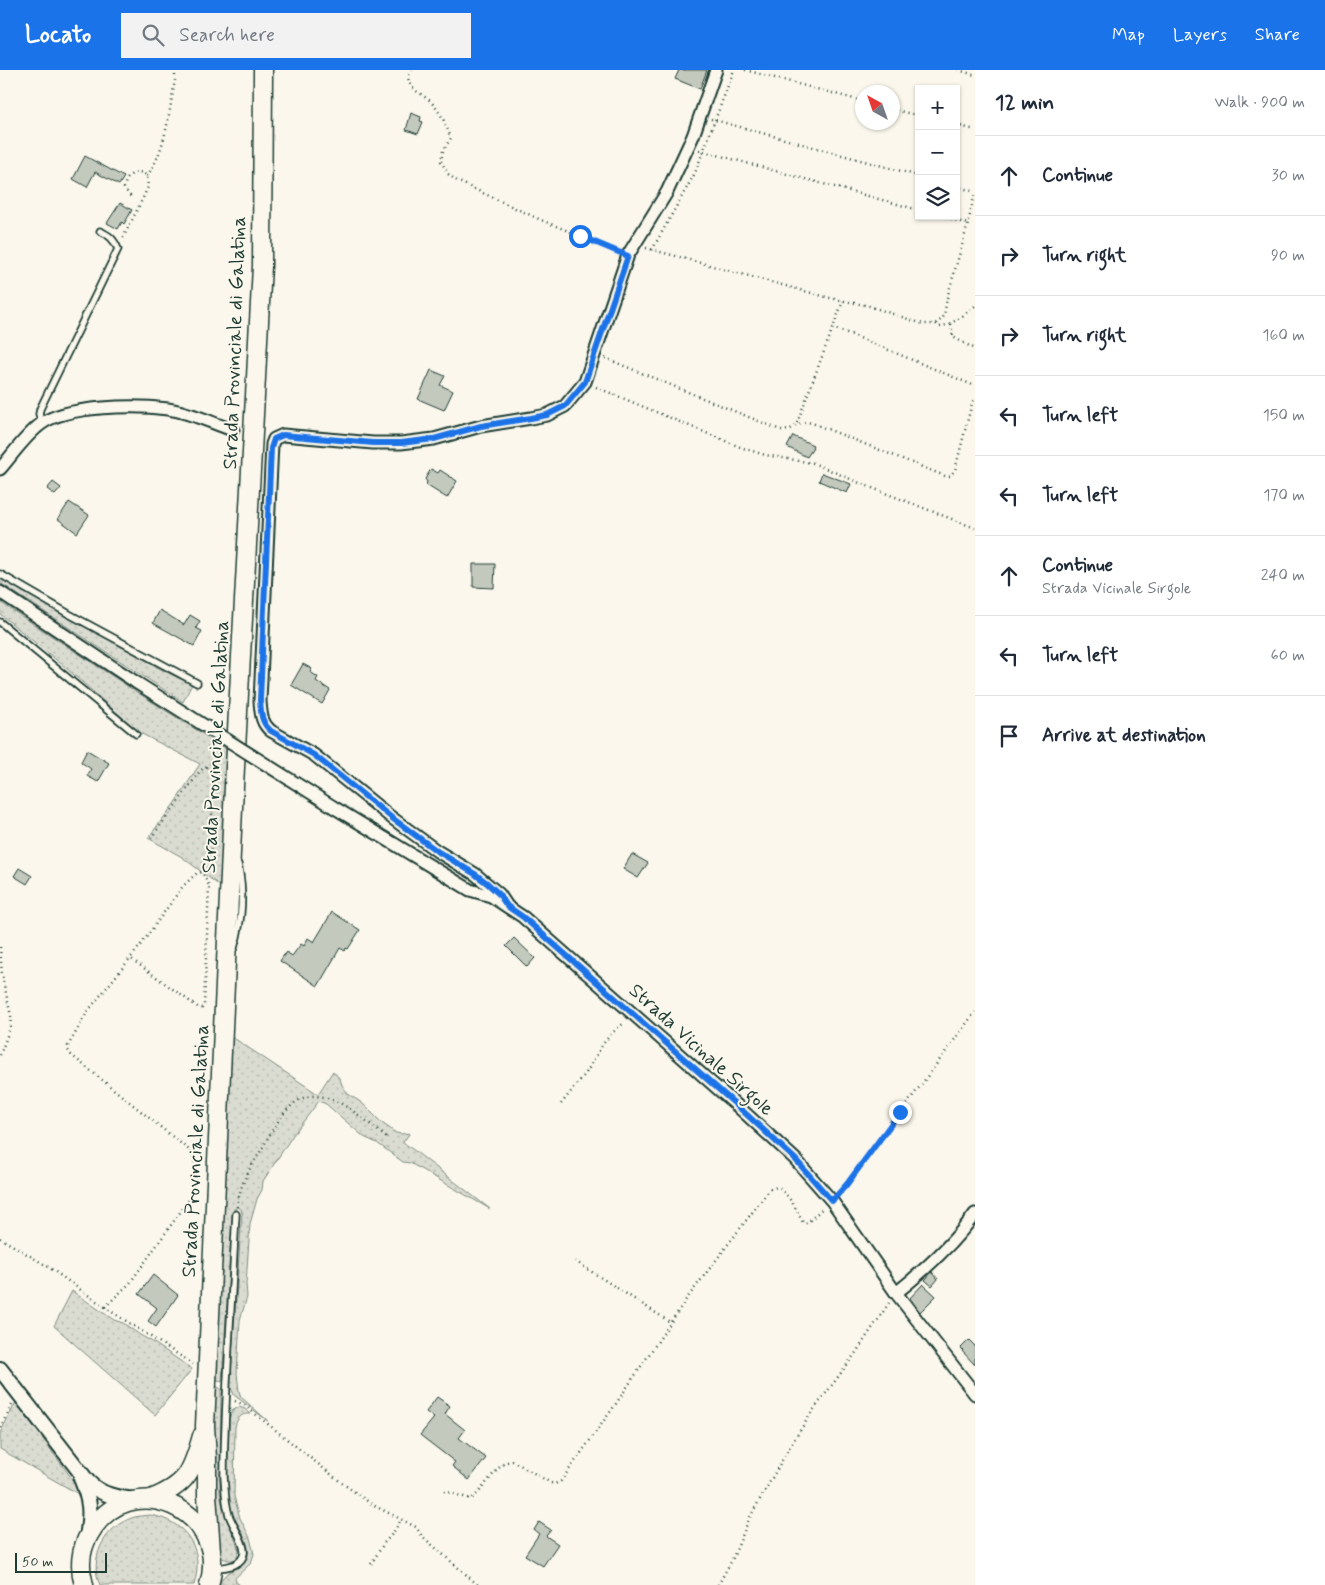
<!DOCTYPE html>
<meta charset="utf-8">
<style>
:root{--surface:#fff;--page:#f2f2f3;--text:#1f2937;--muted:#747a83;--line:#e0e1e3;--accent:#1a73e8}
body{margin:0;font-family:Mynerve,sans-serif;background:var(--page);color:var(--text)}
.controls{position:absolute;right:15px;top:15px;display:grid;overflow:hidden;border-radius:0px;box-shadow:0 1px 4px #0004}
.controls button{width:45px;height:45px;display:grid;place-items:center;padding:0;border:0;border-bottom:1px solid var(--line);background:var(--surface);color:var(--text);font:25px sans-serif}
.compass{position:absolute;left:855px;top:15px;width:45px;height:45px;border-radius:50%;background:var(--surface);box-shadow:0 1px 4px #0004;rotate:320deg}
.scale{position:absolute;left:15px;bottom:12px;width:92px;box-sizing:border-box;padding-left:5px;border:2px solid #1f3d34;border-top:0;font-size:14px;line-height:18px;white-space:nowrap;color:#1f3d34;-webkit-text-stroke:4px #fbf7ec;paint-order:stroke}
.stop{position:absolute;width:15px;height:15px;margin:-11px;border:4px solid #1a73e8;border-radius:50%;background:#fff}
.stop.end{background:#1a73e8;border-color:#fff;box-shadow:0 1px 5px #0008}
.list{margin:0;padding:0;list-style:none}
h2{display:flex;justify-content:space-between;align-items:center;height:65px;margin:0;padding:0 20px;font-size:21px}
h2 small{font-size:16px;font-weight:400;color:var(--muted)}
.list li{display:grid;grid-template-columns:32px 1fr auto;gap:15px;align-items:center;box-sizing:border-box;height:80px;padding:0 20px;border-top:1px solid var(--line)}
.list b{display:block;font-size:19px;white-space:nowrap}
.list p{margin:0;font-size:16px;white-space:nowrap;color:var(--muted)}
.list em{font-size:16px;font-style:normal;color:var(--muted)}
.icon{flex:none;width:28px;height:28px;fill:none;stroke:currentColor;stroke-width:2;stroke-linecap:round;stroke-linejoin:round}
.map{position:relative;flex:none;width:975px;height:1515px;overflow:hidden}
header{display:flex;align-items:center;gap:30px;box-sizing:border-box;height:70px;padding:0 25px;background:var(--accent);color:#fff}
header strong{font-size:24px}
nav{display:flex;gap:28px;margin-inline-start:auto;font-size:18px}
.search{width:350px;height:45px;background:var(--page);display:flex;align-items:center;gap:12px;box-sizing:border-box;padding:0 18px;border-radius:0px;color:var(--muted);font-size:19px}
main{display:flex}
aside{flex:1;background:var(--surface)}
.map>svg:first-child{display:block}
</style>
<header>
<strong>Locato</strong>
<div class="search"><svg class="icon" aria-label="search" viewBox="0 0 24 24"><circle cx="10" cy="10" r="6"/><path d="M15 15l6 6"/></svg>Search here</div>
<nav><a>Map</a><a>Layers</a><a>Share</a></nav>
</header>
<main>
<div class="map">
<svg width="975" height="1515" viewBox="0 0 975 1515">
<defs>
<pattern id="grass-dots" width="8" height="8" patternUnits="userSpaceOnUse" patternTransform="scale(1.25)"><rect width="8" height="8" fill="#dbdcd1"/><path d="M2 2h.1M6 6h.1" fill="none" stroke="#bcbeb4" stroke-width="1.8" stroke-linecap="round"/></pattern>
</defs>
<rect width="100%" height="100%" fill="#fbf7ec"/>
<filter id="ink" filterUnits="userSpaceOnUse"><feTurbulence type="fractalNoise" baseFrequency=".02" numOctaves="2"/><feDisplacementMap in="SourceGraphic" scale="10" xChannelSelector="R" yChannelSelector="G"/><feConvolveMatrix kernelMatrix="1 2 1 2 8 2 1 2 1" color-interpolation-filters="sRGB"/></filter>
<g filter="url(#ink)">
<g fill="url(#grass-dots)" stroke="#7d8c82">
<path d="M0,508l168,95 24,11 -9,18 -183,-119z"/>
<path d="M0,532l135,89 93,59 -8,136 -38,-29 -34,-19 26,-34 26,-40 -60,-31 -75,-66 -65,-53z"/>
<path d="M232,967l86,57 15,-23 7,8 2,6 6,9 14,9 20,20 14,10 6,1 8,-1 -7,9 87,67 -80,-46 -7,-1 -26,-19 -13,-6 -38,-33 -7,-3 -26,34 -30,46 -1,9 -5,9 -7,25 -4,60 1,13 -7,23 -3,53 2,18 2,6 27,24 -34,-26 -4,-10 12,-172 -1,-4 -3,-2 -4,2 -2,13 -10,160 -6,-3z"/>
<path d="M72,1221l42,29 9,3 17,12 11,6 41,28 -37,46 -101,-89z"/>
<path d="M216,1316l5,3 -1,103c3,23 12,37 19,58l-3,9c-6,2 -12,1 -16,-3l-9,-63z"/>
<path d="M16,1332l54,74 10,19 -80,-46v-16z"/>
<path d="M239,1337l6,2 6,5c-10,-1 -14,4 -16,13l-1,69 6,22 10,20 4,16 -3,9 -16,15 1,4 4,3h-21c5,-17 25,-16 29,-29 3,-16 -13,-33 -17,-47 -7,-26 -2,-63 -2,-90l3,-8z"/>
<path d="M150,1445c36,6 55,34 44,70h-94c-11,-25 3,-55 27,-65 7,-4 15,-4 23,-5z"/>
</g>
<g fill="#c4c9be" stroke="#1f3d34">
<path d="M679,0h28l-7,19 -25,-10z"/>
<path d="M411,43l10,4 -1,4 3,1 -5,12 -12,-4z"/>
<path d="M85,86l39,21 -5,8 -24,-13 -8,15 -14,-8z"/>
<path d="M120,133l12,7 -8,14 -2,-2 -4,7 -11,-6z"/>
<path d="M431,300l14,6 -5,9 13,6 -9,19 -26,-11z"/>
<path d="M793,366l20,9 -1,2 1,1 -6,9 -20,-10z"/>
<path d="M431,399l7,4 2,-3 17,11 -10,17 -21,-13 1,-3 -2,-3z"/>
<path d="M822,403l29,11 -4,9 -28,-12z"/>
<path d="M53,412l8,6 -6,7 -8,-6z"/>
<path d="M69,432l20,13 -12,18 -19,-14z"/>
<path d="M473,494h22l-1,24 -21,-1z"/>
<path d="M160,540l24,15 6,-10 10,6 -4,7 6,3 -8,15 -41,-23z"/>
<path d="M303,594l9,5 -2,3 8,5 -2,4 14,9 -8,14 -31,-19z"/>
<path d="M87,680l22,13 -11,19 -11,-6 4,-7 -10,-7z"/>
<path d="M632,784l16,9 -10,15 -15,-9z"/>
<path d="M19,798l13,8 -5,8 -13,-8z"/>
<path d="M332,842l28,18 -12,19 -2,-1 -1,3 -5,-3 -22,38 -38,-25 6,-9 6,4 9,-12 3,2 4,-8 6,4z"/>
<path d="M514,868l21,20 -8,9 -21,-21z"/>
<path d="M932,1202l6,7 -6,7 -7,-6z"/>
<path d="M153,1205l25,20 -22,32 -8,-6 9,-13 -18,-14z"/>
<path d="M923,1214l13,12 -16,16 -10,-14z"/>
<path d="M969,1270l6,6v19l-13,-14 1,-1 -2,-2z"/>
<path d="M437,1327l13,9 -5,8 20,16 -6,8 27,20 -17,22 -17,-14 3,-4 -35,-27 14,-17 -8,-6z"/>
<path d="M539,1452l12,8 -5,6 12,8 -15,22 -18,-11 14,-21 -5,-4z"/>
</g>
<g fill="none" stroke-linecap="round" stroke-linejoin="round">
<g stroke="#1f3d34" stroke-width="9">
<g id="service">
<path d="M42,353l-3,-9 1,-5 78,-160c-4,-10 -9,-14 -18,-18"/>
<path d="M0,504l69,40 128,69"/>
<path d="M0,552l136,112"/>
<path d="M234,878c8,-27 10,-57 4,-84"/>
<path d="M212,1498c11,0 30,-1 32,-15 1,-11 -12,-28 -15,-38 -4,-13 -4,-26 -5,-38 0,-38 2,-77 4,-115 3,-49 5,-99 8,-148"/>
</g>
</g>
<g stroke="#1f3d34" stroke-width="15">
<g id="minor">
<path d="M0,399c13,-15 25,-33 41,-45 26,-19 96,-19 127,-15 22,3 44,14 65,21"/>
<path d="M0,522l137,91"/>
<path d="M335,738l135,82 21,6 32,21 210,185 62,57 37,42 64,92 79,101"/>
<path d="M507,836l-8,-12 -24,-20 -38,-23 -45,-33 -78,-63 -43,-24c-10,-8 -10,-18 -11,-30l12,-257 2,-5 9,-4 90,8h28l33,-4 47,-13 50,-8 16,-3 18,-9 20,-24 43,-127 39,-63 26,-56 23,-66"/>
<path d="M896,1223c29,-23 57,-49 79,-79"/>
</g>
</g>
<g stroke="#1f3d34" stroke-width="18">
<g id="tertiary">
<path d="M0,1299l88,113c13,13 29,16 46,18"/>
<path d="M81,1408c10,25 10,34 6,60"/>
</g>
</g>
<g stroke="#1f3d34" stroke-width="21">
<g id="primary">
<path d="M151,1429c36,-14 41,-27 51,-63"/>
<path d="M211,1481l-4,-56v-37l-2,-32 29,-640 28,-520 1,-196"/>
<path d="M84,1515c-5,-17 -4,-36 6,-52 39,-68 141,-23 119,52"/>
</g>
</g>
<g stroke="#1f3d34" stroke-width="2.5" stroke-dasharray="1 4" stroke-linecap="butt">
<path d="M412,0l-4,7c2,15 15,16 24,26 11,13 13,20 19,35l-8,13 -2,10 7,13 9,7 84,39 77,31"/>
<path d="M745,0l117,31"/>
<path d="M958,0l17,5"/>
<path d="M892,39l27,7"/>
<path d="M711,49l208,57"/>
<path d="M956,55l19,5"/>
<path d="M699,80l220,60"/>
<path d="M147,106c19,-26 22,-64 28,-96v-10"/>
<path d="M956,116l19,6"/>
<path d="M941,146l27,8"/>
<path d="M123,168l19,-38 6,-13 -1,-11c-10,-9 -21,-1 -23,12l7,9v3"/>
<path d="M646,178l184,50 39,8 54,18h12l7,-5 2,-3 3,-18 21,-74 7,-32"/>
<path d="M652,180l43,-77 39,-103"/>
<path d="M936,254l4,3 6,-2 11,-5 18,-14"/>
<path d="M951,254l2,13 22,12"/>
<path d="M832,258l18,6 125,52"/>
<path d="M605,288l173,71c16,6 16,-10 34,-6l133,53h5l5,-6 17,-67 3,-6"/>
<path d="M596,317l144,60 25,8 48,8 49,21 113,44"/>
<path d="M797,353l46,-122"/>
<path d="M151,768l27,-36 22,-31 11,-8 4,2 -1,12 -2,13v52l-2,10 -8,20"/>
<path d="M0,877l2,28 9,41 -1,12 -10,27"/>
<path d="M561,1034l25,-31 17,-29 8,-10 14,-12"/>
<path d="M841,1123l134,-181"/>
<path d="M237,1137c4,-28 14,-39 27,-62 9,-16 19,-35 35,-45 29,-17 69,23 89,39"/>
<path d="M0,1168l47,28 62,44 84,54"/>
<path d="M575,1191l95,61"/>
<path d="M105,1237l25,-24 61,-86c5,-14 8,-35 -2,-47l-119,-96 -2,-4v-4l20,-35 52,-65 43,-60 14,-13 5,-1 7,14 -5,119 -2,3h-3l-69,-50"/>
<path d="M235,1331l9,4 98,78 31,22 43,22 6,9 56,49"/>
<path d="M0,1358l12,-23"/>
<path d="M444,1421l27,8c13,-8 27,-39 42,-38l38,22 4,1 6,-3 52,-73 72,-107 85,-112 7,-2c13,8 19,22 26,36h4l16,-15"/>
<path d="M371,1494l13,-21 9,-10 8,-13"/>
<path d="M718,1515l14,-25 18,-43 39,-69 23,-36 43,-58 34,-51"/>
</g>
<use href="#service" stroke="#fbf7ec" stroke-width="5.5"/>
<use href="#minor" stroke="#fbf7ec" stroke-width="11"/>
<use href="#tertiary" stroke="#fbf7ec" stroke-width="14"/>
<use href="#primary" stroke="#fbf7ec" stroke-width="18"/>
<g stroke="#1f3d34" stroke-width="15" stroke-linecap="butt">
<path id="minor-bridge" d="M137,613l198,125"/>
</g>
<use href="#minor-bridge" stroke="#fbf7ec" stroke-width="11"/>
</g>
</g>
<g fill="none" stroke-linecap="round" stroke-linejoin="round" filter="url(#ink)">
<path stroke="#1a73e8" stroke-width="6" d="M580,166l48,20 -43,126 -20,24 -18,9 -16,3 -50,8 -47,13 -33,4h-28l-90,-8 -9,4 -3,9 -11,252c1,13 1,23 11,31l43,24 78,63 45,33 38,23 12,9 12,11 8,12 16,11 210,185 62,57 37,42 15,-17 53,-72"/>
</g>
<g text-anchor="middle" dominant-baseline="central" stroke-width="4" stroke-linejoin="round" paint-order="stroke">
<g font-size="20" fill="#1f3d34" stroke="#fbf7ec">
<text transform="translate(235 273) rotate(-88)">Strada Provinciale di Galatina</text>
<text transform="translate(216 677) rotate(-87)">Strada Provinciale di Galatina</text>
<text transform="translate(701 980) rotate(42)">Strada Vicinale Sirgole</text>
<text transform="translate(196 1081) rotate(-87)">Strada Provinciale di Galatina</text>
</g>
</g>
</svg>
<div class="controls">
<button>+</button>
<button>−</button>
<button><svg class="icon" aria-label="layers" viewBox="0 0 24 24"><path d="M12 4l9 5-9 5-9-5zM3 14l9 5 9-5"/></svg></button>
</div>
<svg class="compass" viewBox="-18 -18 36 36"><path d="M0-13l5 13h-10z" fill="#e53935"/><path d="M0 13l5-13h-10z" fill="#747a83"/></svg>
<div class="scale">50 m</div>
<div class="stop" style="left:580px;top:166px"></div>
<div class="stop end" style="left:900px;top:1042px"></div>
</div>
<aside>
<h2>12 min<small>Walk · 900 m</small></h2>
<ul class="list">
<li><svg class="icon" aria-label="ahead" viewBox="0 0 24 24"><path d="M12 20V5M6 11l6-6 6 6"/></svg><div><b>Continue</b></div><em>30 m</em></li>
<li><svg class="icon" aria-label="right" viewBox="0 0 24 24"><path d="M7 20v-9h11M14 6l5 5-5 5"/></svg><div><b>Turn right</b></div><em>90 m</em></li>
<li><svg class="icon" aria-label="right" viewBox="0 0 24 24"><path d="M7 20v-9h11M14 6l5 5-5 5"/></svg><div><b>Turn right</b></div><em>160 m</em></li>
<li><svg class="icon" aria-label="left" viewBox="0 0 24 24"><path d="M17 20v-9H6M10 6l-5 5 5 5"/></svg><div><b>Turn left</b></div><em>150 m</em></li>
<li><svg class="icon" aria-label="left" viewBox="0 0 24 24"><path d="M17 20v-9H6M10 6l-5 5 5 5"/></svg><div><b>Turn left</b></div><em>170 m</em></li>
<li><svg class="icon" aria-label="ahead" viewBox="0 0 24 24"><path d="M12 20V5M6 11l6-6 6 6"/></svg><div><b>Continue</b><p>Strada Vicinale Sirgole</p></div><em>240 m</em></li>
<li><svg class="icon" aria-label="left" viewBox="0 0 24 24"><path d="M17 20v-9H6M10 6l-5 5 5 5"/></svg><div><b>Turn left</b></div><em>60 m</em></li>
<li><svg class="icon" aria-label="arrive" viewBox="0 0 24 24"><path d="M6 21V4h12l-3 4 3 4H6"/></svg><div><b>Arrive at destination</b></div></li>
</ul>
</aside>
</main>
